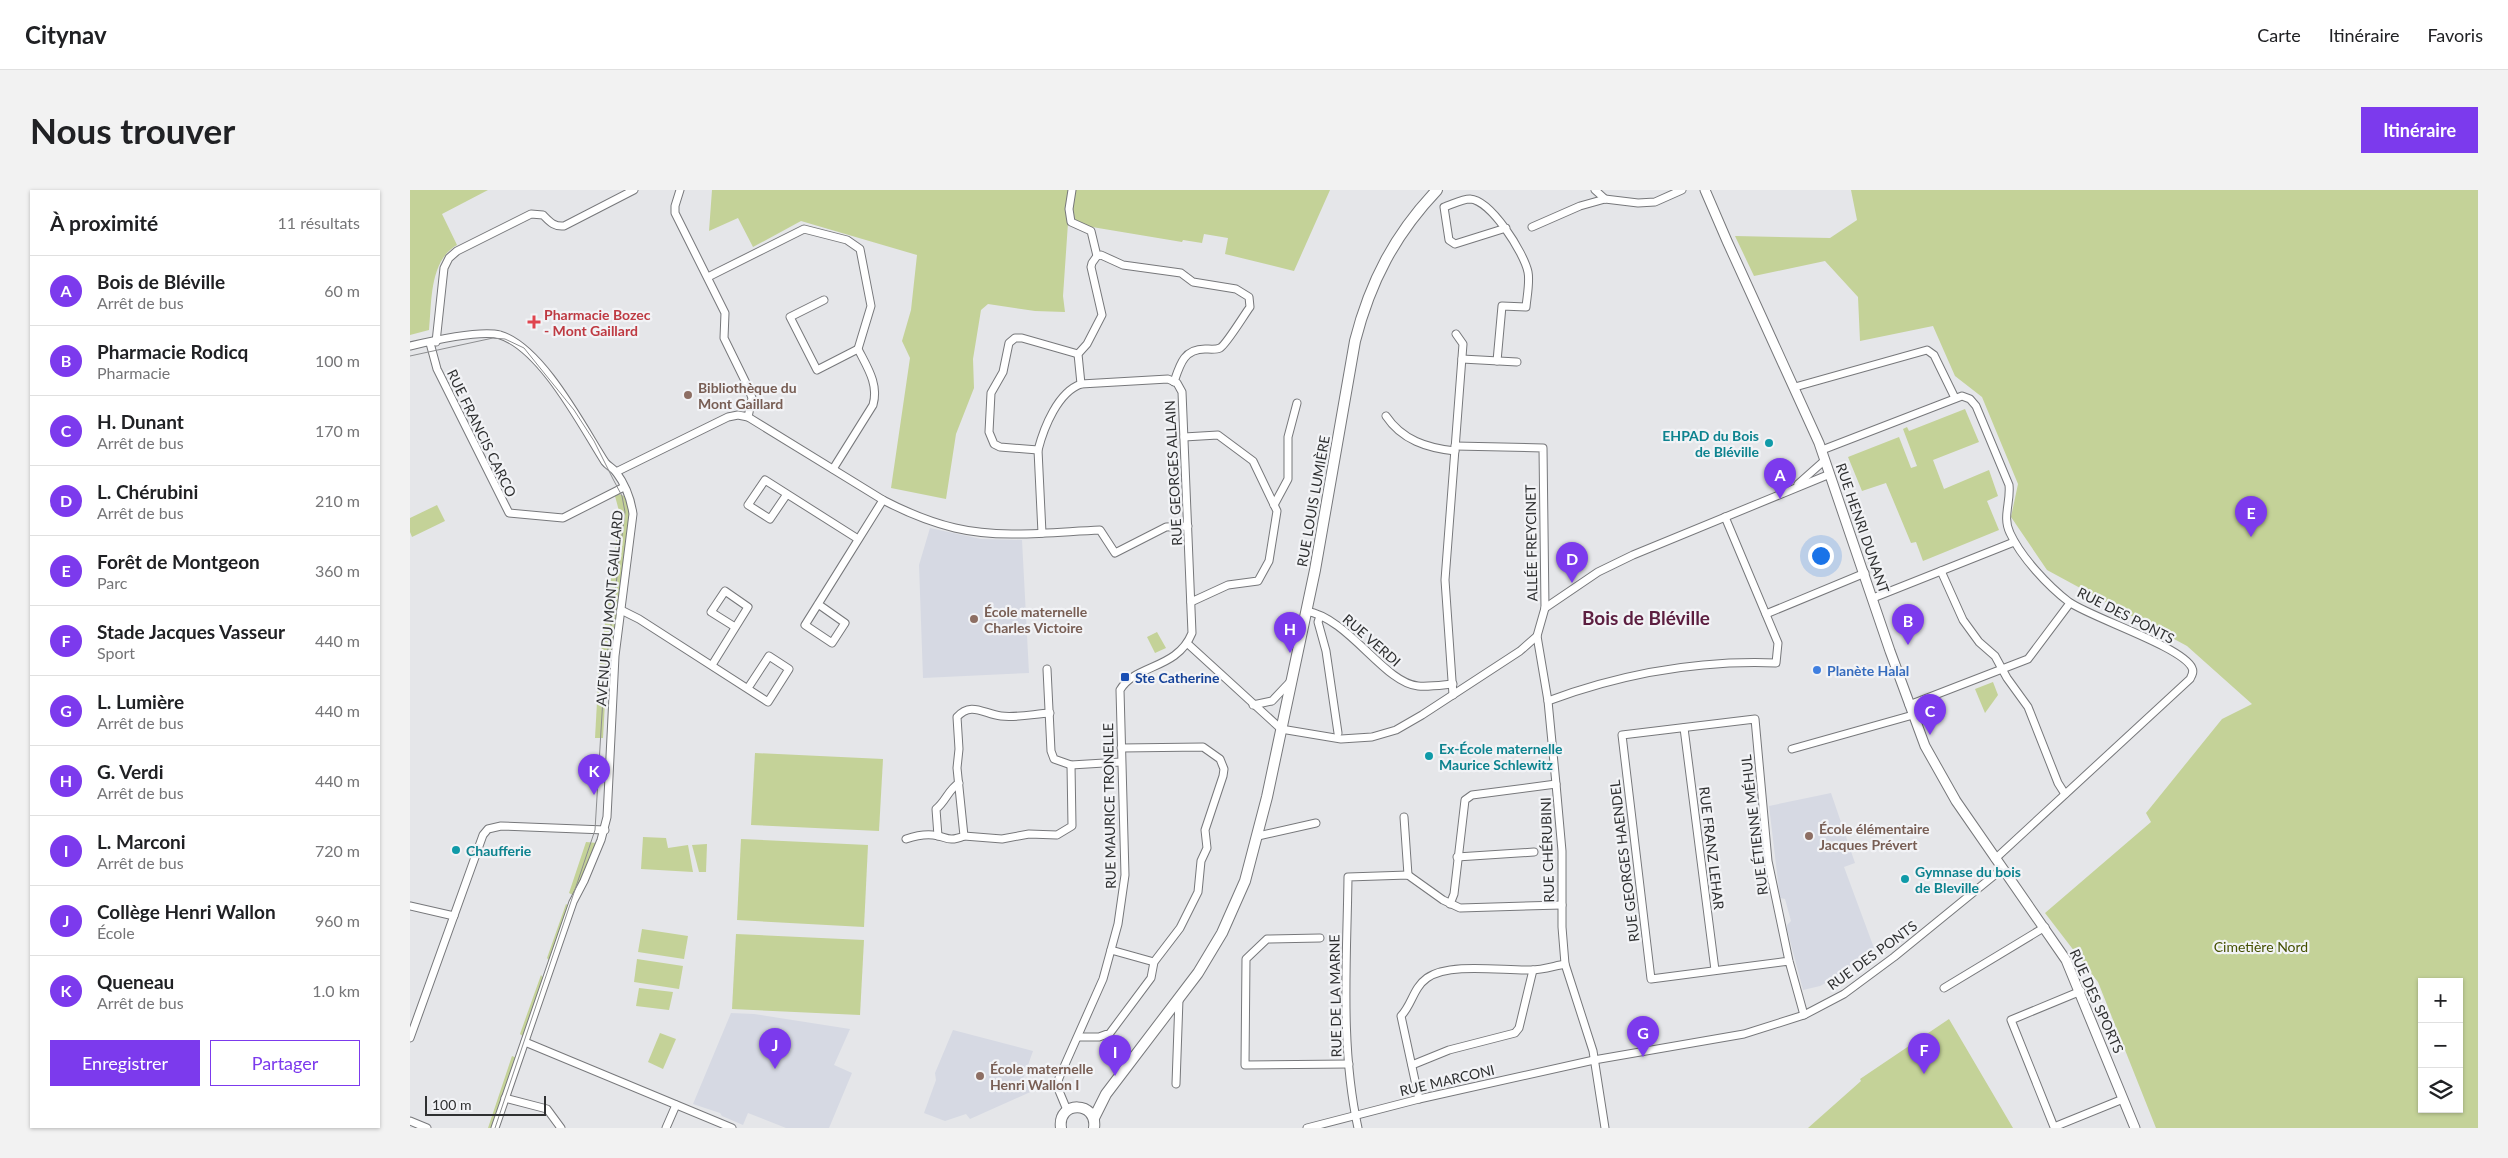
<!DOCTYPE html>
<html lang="fr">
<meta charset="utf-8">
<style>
:root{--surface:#fff;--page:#f2f2f2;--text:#202124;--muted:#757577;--line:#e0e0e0;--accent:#7c3aed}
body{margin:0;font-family:Lato,sans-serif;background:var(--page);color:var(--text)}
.controls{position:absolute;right:15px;bottom:15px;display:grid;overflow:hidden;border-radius:0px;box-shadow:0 1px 4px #0004}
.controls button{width:45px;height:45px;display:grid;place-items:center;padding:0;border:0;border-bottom:1px solid var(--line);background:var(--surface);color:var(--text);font:25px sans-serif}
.scale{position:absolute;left:15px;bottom:12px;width:121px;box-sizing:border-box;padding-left:5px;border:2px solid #2f3031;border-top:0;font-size:14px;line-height:18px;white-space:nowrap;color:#2f3031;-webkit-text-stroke:4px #f2f3f6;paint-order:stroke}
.you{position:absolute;left:1410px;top:365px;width:18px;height:18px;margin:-12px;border:4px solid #fff;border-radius:50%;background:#1a73e8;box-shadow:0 0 0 8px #1a73e833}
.badge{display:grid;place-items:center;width:32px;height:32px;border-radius:50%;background:var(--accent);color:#fff;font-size:16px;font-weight:700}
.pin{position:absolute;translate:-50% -41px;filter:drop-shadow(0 1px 2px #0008)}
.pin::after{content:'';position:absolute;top:26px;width:18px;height:15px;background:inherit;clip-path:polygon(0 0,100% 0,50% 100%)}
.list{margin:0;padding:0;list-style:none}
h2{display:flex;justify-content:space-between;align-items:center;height:65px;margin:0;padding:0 20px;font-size:21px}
h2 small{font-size:16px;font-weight:400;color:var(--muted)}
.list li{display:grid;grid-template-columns:32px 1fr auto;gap:15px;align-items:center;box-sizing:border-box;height:70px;padding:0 20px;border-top:1px solid var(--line)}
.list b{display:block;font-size:19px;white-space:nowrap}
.list p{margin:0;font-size:16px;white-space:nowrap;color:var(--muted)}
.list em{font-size:16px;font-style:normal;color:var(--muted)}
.actions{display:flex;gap:10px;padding:15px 20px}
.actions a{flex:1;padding:11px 0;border:1px solid var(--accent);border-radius:0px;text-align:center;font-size:18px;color:var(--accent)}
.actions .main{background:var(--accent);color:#fff}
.icon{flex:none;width:28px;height:28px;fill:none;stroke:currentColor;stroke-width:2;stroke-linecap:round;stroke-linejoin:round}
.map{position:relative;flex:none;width:2068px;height:938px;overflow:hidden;border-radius:0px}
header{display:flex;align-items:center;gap:30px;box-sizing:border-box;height:70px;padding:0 25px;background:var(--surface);border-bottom:1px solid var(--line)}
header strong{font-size:24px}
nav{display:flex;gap:28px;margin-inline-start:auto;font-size:18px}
.intro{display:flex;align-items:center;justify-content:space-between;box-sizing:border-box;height:120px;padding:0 30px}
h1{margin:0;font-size:35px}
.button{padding:12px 22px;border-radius:0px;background:var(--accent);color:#fff;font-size:18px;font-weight:700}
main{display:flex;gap:30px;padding:0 30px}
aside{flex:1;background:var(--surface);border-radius:0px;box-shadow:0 1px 4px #0004}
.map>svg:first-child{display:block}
</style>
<header>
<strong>Citynav</strong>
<nav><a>Carte</a><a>Itinéraire</a><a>Favoris</a></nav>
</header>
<div class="intro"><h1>Nous trouver</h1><a class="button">Itinéraire</a></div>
<main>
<aside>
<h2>À proximité<small>11 résultats</small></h2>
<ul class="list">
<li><span class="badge">A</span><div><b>Bois de Bléville</b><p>Arrêt de bus</p></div><em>60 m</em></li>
<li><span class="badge">B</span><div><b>Pharmacie Rodicq</b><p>Pharmacie</p></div><em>100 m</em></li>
<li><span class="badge">C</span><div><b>H. Dunant</b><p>Arrêt de bus</p></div><em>170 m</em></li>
<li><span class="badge">D</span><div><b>L. Chérubini</b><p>Arrêt de bus</p></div><em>210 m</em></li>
<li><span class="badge">E</span><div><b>Forêt de Montgeon</b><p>Parc</p></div><em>360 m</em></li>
<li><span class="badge">F</span><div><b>Stade Jacques Vasseur</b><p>Sport</p></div><em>440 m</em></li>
<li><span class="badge">G</span><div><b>L. Lumière</b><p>Arrêt de bus</p></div><em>440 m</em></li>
<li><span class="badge">H</span><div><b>G. Verdi</b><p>Arrêt de bus</p></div><em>440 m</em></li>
<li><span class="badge">I</span><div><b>L. Marconi</b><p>Arrêt de bus</p></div><em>720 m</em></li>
<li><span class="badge">J</span><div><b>Collège Henri Wallon</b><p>École</p></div><em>960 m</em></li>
<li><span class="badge">K</span><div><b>Queneau</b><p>Arrêt de bus</p></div><em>1.0 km</em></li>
</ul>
<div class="actions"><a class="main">Enregistrer</a><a>Partager</a></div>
</aside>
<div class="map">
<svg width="2068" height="938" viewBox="0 0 2068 938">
<rect width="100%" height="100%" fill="#e5e6e9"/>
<g fill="#d6d9e3">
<path d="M520,338l51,11 41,1 7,133 -106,5 -4,-113z"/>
<path d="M1421,603l24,70 -11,4 30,81 -39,30 -15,8 -17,4 -16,-61v-4l4,-4 -6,-22 -5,-1 -11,-92z"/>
<path d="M321,823l23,1 96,15 -16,36 18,8 -23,55h-43l-38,-15 -5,12 -21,-9 -2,-3 -27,-9z"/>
<path d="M543,840l80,21 -10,28 12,4 2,6 -67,30 -4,-5 -21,7 -21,-8 12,-33 -1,-7z"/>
</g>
<g fill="#c4d298" fill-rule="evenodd">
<path d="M0,0h78l-46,24 15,31c-28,16 -25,57 -28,85l-19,5z"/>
<path d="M302,0h618l-36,81 -69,-17 3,-16 -24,-4 -2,9 -19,-3 -1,2 -114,-19 -5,73 2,16 -30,-1 -47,-7 -7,6 -8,49 1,29 -18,46 -10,65 -55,-11 19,-130 -8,-17 9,-31 6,-55 -116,-34 -48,26 -15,-29 -29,13z"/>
<path d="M1441,0h627v938h-322l-58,-146 -53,-69 106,-91 -5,-9 76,-94 30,-15 -65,-58 -140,-76 -36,-53 7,-33 -36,-87 -27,-21 -22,-50 -73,15 -2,-44 -33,-36 -71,15 -19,-40 95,2 27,-18zM2012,792h37v127h-37z"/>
<path d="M1555,219l14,33 -46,18 11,29 45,-19 9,26 -11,5 12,29 -76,31 -7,-19 -5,1 -25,-60 -24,8 -14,-34 51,-20 12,31 6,-2 -14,-37 4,-2 2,4z"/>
<path d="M209,304l5,2 6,15 -1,11 -17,131 -11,-1 17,-124 1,-17 -4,-15z"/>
<path d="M27,315l8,16 -33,16 -2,-5v-14z"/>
<path d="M747,442l9,16 -11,5 -8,-16z"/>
<path d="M190,473h8l-2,15 -8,-1z"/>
<path d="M1583,492l5,13 -13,18 -10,-24z"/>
<path d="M188,494h8l-3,54h-8z"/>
<path d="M345,563l128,6 -4,72 -128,-6z"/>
<path d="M233,647l23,1 2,10 20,-3 5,27 -52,-3z"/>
<path d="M331,649l127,6 -4,82 -127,-7z"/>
<path d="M176,652l11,1 -16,39 -8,13 -4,-2z"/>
<path d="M297,654l-1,28h-7l-7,-27z"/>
<path d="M156,714l3,2 -19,56 -3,-4z"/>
<path d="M232,739l46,7 -4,23 -46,-7z"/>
<path d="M326,744l128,6 -4,75 -128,-6z"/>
<path d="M227,769l46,7 -4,23 -45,-7z"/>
<path d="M131,785l3,4 -20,58 -4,-3z"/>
<path d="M229,798l34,4 -4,18 -33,-4z"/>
<path d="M1539,829l64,109h-205l53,-47 -1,-2z"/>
<path d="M250,843l16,6 -13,30 -15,-7z"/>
<path d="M102,866l5,2 -24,70h-5z"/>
</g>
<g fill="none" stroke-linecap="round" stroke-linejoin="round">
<g stroke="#77787b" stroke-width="9">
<g id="minor">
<path d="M270,0l-5,16v7l50,100 -1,25 24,49 4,11 -4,19"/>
<path d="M662,0l-3,19 2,13 20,9 6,25"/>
<path d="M1185,0l10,9"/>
<path d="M1122,37l48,-21 25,-7 33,4 17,-1 27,-12"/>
<path d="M298,87l96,-48 43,11 13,9 11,57 -13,43"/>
<path d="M414,110l-34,17 27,53 41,-21c9,18 21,35 15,56l-40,64"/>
<path d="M26,152l8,-74 5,-10 8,-7 74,-37 12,1c7,7 11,12 21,11l70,-36"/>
<path d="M20,153l7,26 72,144 54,5 61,-31"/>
<path d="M0,156c21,-5 71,-16 90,-11 42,13 82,91 105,127 3,4 8,6 11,10 9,12 15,28 17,42l-18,142 -8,161 -6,23 -17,41 -11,21 -78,226"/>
<path d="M1052,169l55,3"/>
<path d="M1087,171l5,-55 24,1c1,-11 4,-25 2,-35 -4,-19 -37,-72 -58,-73 -8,0 -19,6 -26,8l5,33 6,4 51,-16"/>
<path d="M671,194l-3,-30 9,-10 15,-29 -11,-48 1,-4 5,-7 4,-1 22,10 58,8 12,9 43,7 13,8 1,10c-6,8 -24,38 -30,41 -4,2 -11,1 -15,1 -21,0 -25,15 -31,33"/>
<path d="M1385,197l132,-37 7,5 21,43"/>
<path d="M976,226c16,24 41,32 69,35"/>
<path d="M774,247l34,-2 35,26 24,50 -8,50 -11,20 -30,4 -37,17"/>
<path d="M1045,256l88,2 2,160 -8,28 11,65 8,83 6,67v76l3,37 28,87 12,77"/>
<path d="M628,260l-38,-3 -6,-3 -5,-12 2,-39 12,-21 6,-29 6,-5h7l56,16"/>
<path d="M1412,260l140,-54 8,3 6,7 33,79c2,17 -7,32 1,48 11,24 38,53 59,69 23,16 114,45 123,66 2,4 0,7 -2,11l-195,180"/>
<path d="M206,282l112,-55 10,-2 10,2 135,83c23,12 47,22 72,28 46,11 98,4 145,2l15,23 51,-26 22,-1"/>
<path d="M1388,294l27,-24"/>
<path d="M377,304l-17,25 -22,-14 17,-25 93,59"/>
<path d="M864,315l14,-26v-42l9,-34"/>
<path d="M632,343l-4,-83c6,-23 20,-58 43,-66l87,-5 9,4 5,9 10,241c-15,37 -57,31 -72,57l5,185 -7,49 -15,55 -44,99 -2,8 10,24"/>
<path d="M1531,381l22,49 16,22 16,14 12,22 21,29 30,76 7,11"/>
<path d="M1463,408l141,-56"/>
<path d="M408,414l27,19 -13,20 -27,-18c26,-42 52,-83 78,-125"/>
<path d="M1135,418l53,-36 35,-17 197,-81"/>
<path d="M211,420l18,9 129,83 21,-33 -20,-13 -21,32"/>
<path d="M896,421c43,7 78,72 112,75 11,1 24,-1 35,-2"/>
<path d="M1356,424l99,-41"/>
<path d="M910,426l-2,6 8,29 12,82"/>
<path d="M778,454l93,85 60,10 31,-2 24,-7 26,-15 98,-64 17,-15"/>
<path d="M302,475l36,-58 -23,-16 -14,21 24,15"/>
<path d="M637,479l4,82 3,8 17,6 50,-3"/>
<path d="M1043,505l-8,-115 18,-236 -7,-10"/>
<path d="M1138,511c73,-27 150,-41 228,-38l2,-20 -53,-126"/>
<path d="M843,515l19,-4 17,-18"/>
<path d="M1499,515l119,-46 42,-56"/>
<path d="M1274,538l31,242"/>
<path d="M1382,559l121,-34"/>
<path d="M994,627l4,58"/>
<path d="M528,646l-2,-27c10,-8 12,-19 23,-26"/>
<path d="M554,646l38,3 27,-5 28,1 15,-9 -1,-61"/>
<path d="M848,646l58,-13"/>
<path d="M496,649c9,-3 18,-5 27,-4 13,1 14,8 31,1l-7,-68 2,-19 -2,-32c14,-16 27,-3 44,-1 15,2 33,-2 49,-3"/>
<path d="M1047,667l77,-5"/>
<path d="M1040,714l4,-10 11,-94 7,-5 84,-11"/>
<path d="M0,716l44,10"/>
<path d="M910,748l-53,1 -21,20 -1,106 104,-1"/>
<path d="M701,760l43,12"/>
<path d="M1379,771l-138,18 -29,-244 133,-16 13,142 21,100 15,54"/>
<path d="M1534,798l101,-61"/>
<path d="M1671,801l-70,29 43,107 69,-28"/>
<path d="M669,847h20l11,-4 41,-55 3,-16 26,-34 18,-36 3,-31 6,-13 -2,-18 18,-54 1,-7 -4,-10 -17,-12 -82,1"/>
<path d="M0,848l73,-203 5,-6 13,-3 104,4"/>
<path d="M115,852l207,86"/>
<path d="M1002,875l37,-15 66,-17 4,-5 14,-58"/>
<path d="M766,894l3,-85"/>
<path d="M95,908l42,11 14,19"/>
<path d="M1009,909l-18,-83c11,-11 12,-28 26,-38 23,-16 76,-7 104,-8 11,0 23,-4 34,-6"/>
<path d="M0,931l17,7"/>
<path d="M256,938l10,-23"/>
<path d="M897,938l112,-29 175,-39 150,-26 60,-19 40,-21 50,-37 108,-88"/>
<path d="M948,938c-18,-82 -11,-168 -10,-251l60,-2 35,25 17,8 102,-3"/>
</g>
</g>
<g stroke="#77787b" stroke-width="11">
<path id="tertiary" d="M1295,0l22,51 92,202 71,208 35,95 31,55 110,159 69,168"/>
</g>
<g stroke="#77787b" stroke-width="12">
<g id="secondary">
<path d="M684,928l12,-24 92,-121 24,-40 23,-52 22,-84 48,-227 40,-229c15,-59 40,-107 82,-151"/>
<path d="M651,938c-4,-28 37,-27 33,0"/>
</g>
</g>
<use href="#minor" stroke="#fff" stroke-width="7"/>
<use href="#tertiary" stroke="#fff" stroke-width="9"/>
<use href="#secondary" stroke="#fff" stroke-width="10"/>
<path stroke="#8d8e90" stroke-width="1" d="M0,166l83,-18 12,1 19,9 50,62 20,31 19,38 9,17 3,16 -21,169 -9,149 -100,298"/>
</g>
<path fill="#e0444e" stroke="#f2f3f6" stroke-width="2" d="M121.5 124.5h5v5h5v5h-5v5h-5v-5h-5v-5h5z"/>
<g fill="#8d6e63" stroke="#f2f3f6" stroke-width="2">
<circle cx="278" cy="205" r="5"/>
<circle cx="564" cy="429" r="5"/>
<circle cx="1399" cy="646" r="5"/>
<circle cx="570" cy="886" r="5"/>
</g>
<g fill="#0f9aa8" stroke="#f2f3f6" stroke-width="2">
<circle cx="1359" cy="253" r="5"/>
<circle cx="1019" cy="566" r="5"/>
<circle cx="46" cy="660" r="5"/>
<circle cx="1495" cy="689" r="5"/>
</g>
<circle fill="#3f7fe0" stroke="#f2f3f6" stroke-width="2" cx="1407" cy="480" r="5"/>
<rect fill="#1a4fb4" stroke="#f2f3f6" stroke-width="2" x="710" y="482" width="10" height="10" rx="2.5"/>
<g text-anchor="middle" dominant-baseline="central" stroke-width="4.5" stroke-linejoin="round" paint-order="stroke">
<g font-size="14" font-weight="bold" fill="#be3a42" stroke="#f2f3f6" text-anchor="start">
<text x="134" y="124">Pharmacie Bozec<tspan x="134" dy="16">- Mont Gaillard</tspan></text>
</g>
<g font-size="14" font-weight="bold" fill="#785e54" stroke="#f2f3f6" text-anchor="start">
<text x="288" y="197">Bibliothèque du<tspan x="288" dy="16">Mont Gaillard</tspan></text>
<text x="574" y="421">École maternelle<tspan x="574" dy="16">Charles Victoire</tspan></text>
<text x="1409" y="638">École élémentaire<tspan x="1409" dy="16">Jacques Prévert</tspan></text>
<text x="580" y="878">École maternelle<tspan x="580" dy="16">Henri Wallon I</tspan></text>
</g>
<g font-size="14" fill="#2f3031" stroke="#f2f3f6">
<text transform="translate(72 243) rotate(64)">RUE FRANCIS CARCO</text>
<text transform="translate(763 283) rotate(-93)">RUE GEORGES ALLAIN</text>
<text transform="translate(903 311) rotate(-80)">RUE LOUIS LUMIÈRE</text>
<text transform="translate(1453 338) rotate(71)">RUE HENRI DUNANT</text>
<text transform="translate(1121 353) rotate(-91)">ALLÉE FREYCINET</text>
<text transform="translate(199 418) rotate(-85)">AVENUE DU MONT GAILLARD</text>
<text transform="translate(1716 425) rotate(27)">RUE DES PONTS</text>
<text transform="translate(962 450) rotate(41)">RUE VERDI</text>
<text transform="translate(699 616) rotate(-91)">RUE MAURICE TRONELLE</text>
<text transform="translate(1344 635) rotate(-97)">RUE ÉTIENNE MÉHUL</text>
<text transform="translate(1302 658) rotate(83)">RUE FRANZ LEHAR</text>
<text transform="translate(1137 660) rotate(-92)">RUE CHÉRUBINI</text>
<text transform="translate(1214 671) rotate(-97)">RUE GEORGES HAENDEL</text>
<text transform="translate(1462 765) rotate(-36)">RUE DES PONTS</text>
<text transform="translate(925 806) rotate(-91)">RUE DE LA MARNE</text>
<text transform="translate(1687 811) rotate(66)">RUE DES SPORTS</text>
<text transform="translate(1037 890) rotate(-13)">RUE MARCONI</text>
</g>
<g font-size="14" font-weight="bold" fill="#0d838f" stroke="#f2f3f6" text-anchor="start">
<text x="1349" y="245" text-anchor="end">EHPAD du Bois<tspan x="1349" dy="16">de Bléville</tspan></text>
<text x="1029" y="558">Ex-École maternelle<tspan x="1029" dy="16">Maurice Schlewitz</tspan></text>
<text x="56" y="660">Chaufferie</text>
<text x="1505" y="681">Gymnase du bois<tspan x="1505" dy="16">de Bleville</tspan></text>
</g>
<g font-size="14" font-weight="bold" fill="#366cbe" stroke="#f2f3f6" text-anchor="start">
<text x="1417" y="480">Planète Halal</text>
</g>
<g font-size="14" font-weight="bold" fill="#164399" stroke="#f2f3f6" text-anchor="start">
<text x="725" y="487">Ste Catherine</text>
</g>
<g font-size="14" fill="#455102" stroke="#f2f3f6">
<text x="1851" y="756">Cimetière Nord</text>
</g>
<g font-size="19" font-weight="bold" fill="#5c1e40" stroke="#f2f3f6">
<text x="1236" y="427">Bois de Bléville</text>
</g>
</g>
</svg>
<div class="controls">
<button>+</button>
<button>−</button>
<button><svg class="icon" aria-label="layers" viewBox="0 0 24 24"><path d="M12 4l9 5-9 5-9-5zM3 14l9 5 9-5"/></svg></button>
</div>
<div class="scale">100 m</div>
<div class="you"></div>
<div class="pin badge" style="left:1370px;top:309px">A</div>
<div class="pin badge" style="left:1498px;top:455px">B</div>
<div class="pin badge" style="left:1520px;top:545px">C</div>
<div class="pin badge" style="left:1162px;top:393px">D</div>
<div class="pin badge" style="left:1841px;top:347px">E</div>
<div class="pin badge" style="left:1514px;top:884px">F</div>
<div class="pin badge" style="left:1233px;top:867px">G</div>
<div class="pin badge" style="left:880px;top:463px">H</div>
<div class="pin badge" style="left:705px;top:886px">I</div>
<div class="pin badge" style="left:365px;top:879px">J</div>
<div class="pin badge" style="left:184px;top:605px">K</div>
</div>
</main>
